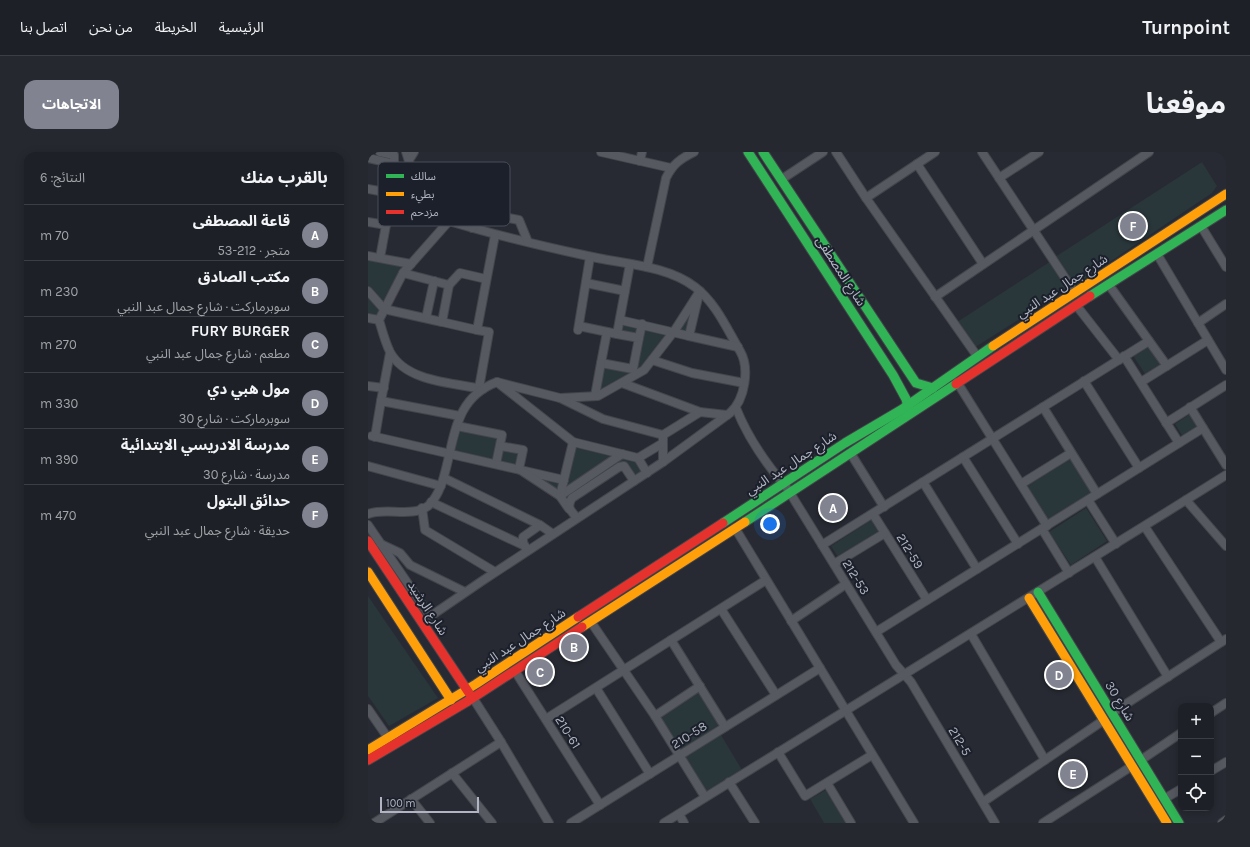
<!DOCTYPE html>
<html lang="ar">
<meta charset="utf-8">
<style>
:root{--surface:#1d2026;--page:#25282e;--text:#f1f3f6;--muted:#a0a3a7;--line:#3b3e43;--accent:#818490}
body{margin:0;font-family:Karla,"Noto Sans Arabic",sans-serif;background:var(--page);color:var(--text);direction:rtl}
.controls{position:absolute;right:12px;bottom:12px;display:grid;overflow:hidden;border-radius:8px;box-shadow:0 2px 10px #0003}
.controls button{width:36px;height:36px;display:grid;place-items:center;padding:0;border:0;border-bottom:1px solid var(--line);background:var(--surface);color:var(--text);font:20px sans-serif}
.scale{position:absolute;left:12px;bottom:10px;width:99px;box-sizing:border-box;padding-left:4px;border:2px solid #b1b5c3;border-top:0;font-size:11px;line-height:14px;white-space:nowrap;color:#b1b5c3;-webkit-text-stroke:3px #1b202b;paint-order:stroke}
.you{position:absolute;left:402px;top:372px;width:14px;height:14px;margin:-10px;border:3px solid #fff;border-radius:50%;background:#1a73e8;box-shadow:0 0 0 6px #1a73e833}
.badge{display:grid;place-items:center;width:26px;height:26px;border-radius:50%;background:var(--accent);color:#fff;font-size:13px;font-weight:700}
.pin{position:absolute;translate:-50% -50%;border:2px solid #fff;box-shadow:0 1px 4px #0006}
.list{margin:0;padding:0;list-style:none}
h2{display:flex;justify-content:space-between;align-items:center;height:52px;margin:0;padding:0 16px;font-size:17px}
h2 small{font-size:13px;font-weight:400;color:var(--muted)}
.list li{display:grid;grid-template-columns:26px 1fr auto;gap:12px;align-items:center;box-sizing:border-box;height:56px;padding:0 16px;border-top:1px solid var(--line)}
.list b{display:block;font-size:15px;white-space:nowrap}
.list p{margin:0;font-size:13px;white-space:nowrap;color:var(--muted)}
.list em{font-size:13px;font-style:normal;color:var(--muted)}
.icon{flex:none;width:22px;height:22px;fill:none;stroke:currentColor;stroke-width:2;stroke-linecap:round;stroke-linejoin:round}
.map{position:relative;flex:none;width:858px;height:671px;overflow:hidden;direction:ltr;border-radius:12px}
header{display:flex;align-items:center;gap:24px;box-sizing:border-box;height:56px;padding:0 20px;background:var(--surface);border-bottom:1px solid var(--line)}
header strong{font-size:19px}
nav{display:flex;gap:22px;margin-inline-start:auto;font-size:14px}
.intro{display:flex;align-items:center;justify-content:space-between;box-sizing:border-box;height:96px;padding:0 24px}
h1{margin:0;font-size:28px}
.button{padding:10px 18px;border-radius:12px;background:var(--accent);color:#fff;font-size:14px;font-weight:700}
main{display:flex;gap:24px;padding:0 24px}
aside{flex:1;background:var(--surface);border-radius:12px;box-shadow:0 2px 10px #0003}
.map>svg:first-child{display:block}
</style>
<header>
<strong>Turnpoint</strong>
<nav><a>الرئيسية</a><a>الخريطة</a><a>من نحن</a><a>اتصل بنا</a></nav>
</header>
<div class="intro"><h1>موقعنا</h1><a class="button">الاتجاهات</a></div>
<main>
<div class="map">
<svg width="858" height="671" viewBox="0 0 858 671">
<rect width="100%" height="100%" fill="#272a32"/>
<g fill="#29363a">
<path d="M834,10l15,24 -5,7 -138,93 -19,-29z"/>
<path d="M0,104l43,8 -32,56 -10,-4 -1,-3z"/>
<path d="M683,109l17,27 -94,60 -17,-26z"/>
<path d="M332,139l-11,45 -16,-4 -31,39 -44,25 3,-33 32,6 6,-31 -22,-4 3,-14 53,12z"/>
<path d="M781,192l14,22 -16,11 -15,-23z"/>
<path d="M822,262l8,13 -15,10 -8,-13z"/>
<path d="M89,274l45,9 -2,11 23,4 -4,18 45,11 9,-37 65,16 9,15 -13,8 -10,-15 -55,37 -50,-34 -69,-15z"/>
<path d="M702,305l22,35 -44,29 -23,-35z"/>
<path d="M718,356l21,33 -36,24 -22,-33z"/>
<path d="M505,367l7,12 -42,26 -7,-11z"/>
<path d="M0,444l70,102 -49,28 -21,-30z"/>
<path d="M330,540l21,33 -40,25 -21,-33z"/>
<path d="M353,583l21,35 -36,22 -22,-35z"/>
<path d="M458,638l20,33h-22l-14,-24z"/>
</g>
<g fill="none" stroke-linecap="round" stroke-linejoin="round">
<g stroke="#43454b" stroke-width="10">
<g id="street">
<path d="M12,0l14,3v9"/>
<path d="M38,0c10,30 12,54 43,69 46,14 92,25 139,35 34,8 78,9 107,31 21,16 32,42 45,64 10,17 5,49 -10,62l-67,49 -181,119 -60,41"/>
<path d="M233,0l70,16"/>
<path d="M468,0l30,46 111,158"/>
<path d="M614,0l93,141"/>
<path d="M0,6l26,6 -4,29"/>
<path d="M41,8l5,-8"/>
<path d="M272,9l2,-9"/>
<path d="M549,12l66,100"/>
<path d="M631,26l40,-26"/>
<path d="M414,27l41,-27"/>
<path d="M0,37l22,4 -4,32 -18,-3"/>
<path d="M37,37l12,-4"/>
<path d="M498,46l69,-46"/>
<path d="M81,69l-46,52 -24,47c3,10 6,22 11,32 16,30 63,31 93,37"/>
<path d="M833,74l25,41"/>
<path d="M104,76l12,-15 35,7 9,22"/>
<path d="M789,102l69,116"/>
<path d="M0,104l43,8"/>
<path d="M12,106l6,-33"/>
<path d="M279,115l19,-89c7,-14 14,-19 28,-26"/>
<path d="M35,121l46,12"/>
<path d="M218,131l39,8"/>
<path d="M741,133l58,81"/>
<path d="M0,139l16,18 58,13"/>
<path d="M567,145l214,-145"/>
<path d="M330,146l-9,38 49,11"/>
<path d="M708,153l43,55"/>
<path d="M0,166l11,2"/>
<path d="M58,166l8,-37"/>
<path d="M252,168l69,16"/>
<path d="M830,171l28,-19"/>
<path d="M211,174l38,8 13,-70"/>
<path d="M109,178l-35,-8 7,-37 11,-12 26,6"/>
<path d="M210,178l12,-73"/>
<path d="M239,180l-6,31 32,6 6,-31"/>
<path d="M249,182l22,4 3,-14"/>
<path d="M756,204l55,87"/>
<path d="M284,208l40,13 52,10"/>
<path d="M716,229l55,87"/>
<path d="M589,230l90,144"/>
<path d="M773,230l67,-42"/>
<path d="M254,231l78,29"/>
<path d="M0,234l16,2"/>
<path d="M111,236l10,-56 -12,-2 18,-95"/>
<path d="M227,244l6,-33"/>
<path d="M192,246l38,-2 46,-26 31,-40 25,-39"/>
<path d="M13,249l9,-48"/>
<path d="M675,255l54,87"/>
<path d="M822,255l36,58"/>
<path d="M368,256c12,30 30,56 51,80l109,177 15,17 84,141"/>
<path d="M798,271l60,-38"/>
<path d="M89,274l45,9 -6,29"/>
<path d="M4,284l192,44"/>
<path d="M7,285l6,-36 79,15"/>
<path d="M205,290l-76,-60 63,16 43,21 60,16"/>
<path d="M132,294l23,4 -4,19 41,27 62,-42"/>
<path d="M483,302l33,53"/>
<path d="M595,305l55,87"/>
<path d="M295,310v-27l37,-23 27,3"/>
<path d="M0,314l73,20"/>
<path d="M279,321l-9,-15 25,-15"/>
<path d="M76,326l96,47"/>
<path d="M555,330l54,87"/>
<path d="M653,332l50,-31"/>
<path d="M720,348l28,44"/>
<path d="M818,348l40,46"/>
<path d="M63,350l94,44"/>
<path d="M54,356l3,22 70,42"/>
<path d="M201,357l-9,-13 13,-54 65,16"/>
<path d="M0,362c18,-7 44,4 60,-8 8,-7 14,-21 16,-30 11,-38 10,-78 53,-94"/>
<path d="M505,362l54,86"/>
<path d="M209,366c-6,-7 -11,-11 -5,-20l47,-31 5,-1 10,15"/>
<path d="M0,373l62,91"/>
<path d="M777,375l76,115"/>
<path d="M367,376l179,295"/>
<path d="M674,377l27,44"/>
<path d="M13,392l19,9 10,12 55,27"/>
<path d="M454,393l327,-204"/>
<path d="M158,397l-3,-7v-5l17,-12 13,9"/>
<path d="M727,405l73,120"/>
<path d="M466,412l51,-31"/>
<path d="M353,457l55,86"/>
<path d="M423,469l55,-37"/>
<path d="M223,470l64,94 50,81"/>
<path d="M508,480l327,-204"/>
<path d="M603,482l74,126"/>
<path d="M303,488l54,87"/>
<path d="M147,519l85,134"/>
<path d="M228,536l54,86"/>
<path d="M105,546l28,44 48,81"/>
<path d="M0,557l20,29"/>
<path d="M744,561l114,-74"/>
<path d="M843,561l15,-10"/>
<path d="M287,564l45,-30"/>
<path d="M178,567l220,-139"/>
<path d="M410,600l27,44 67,-41"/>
<path d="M773,608l40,-27"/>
<path d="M843,619l15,-9"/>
<path d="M84,621l40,50"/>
<path d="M361,630l26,41"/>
<path d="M459,631l24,40"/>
<path d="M43,647l19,24"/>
<path d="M796,647l17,-10"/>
<path d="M615,650l121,-82"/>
<path d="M311,662l5,9"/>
<path d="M6,671l127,-81"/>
<path d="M203,671l249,-155"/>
<path d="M296,671c186,-117 375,-231 562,-348"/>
<path d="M675,671l89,-57"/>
<path d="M854,671l4,-3"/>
</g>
</g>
<g stroke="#43454b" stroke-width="11">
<g id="fast">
<path d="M380,0l145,223 13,24 3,12"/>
<path d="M395,0l153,231 17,5"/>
<path d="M722,144l136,-86"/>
<path d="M377,370l211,-138"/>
<path d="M355,371l122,-80 56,-33 92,-64"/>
<path d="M670,440l141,231"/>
</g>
</g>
<g stroke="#43454b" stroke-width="11">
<g id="slow">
<path d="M625,194l233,-152"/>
<path d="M0,420l83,128"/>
<path d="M661,446l138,225"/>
<path d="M214,475l163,-105"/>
<path d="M0,598l108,-66 102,-67"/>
</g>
</g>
<g stroke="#43454b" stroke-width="11">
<g id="jam">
<path d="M588,232l134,-88"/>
<path d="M0,389l103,155"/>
<path d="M210,465l145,-94"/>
<path d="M0,608l100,-59 114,-74"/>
</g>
</g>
<use href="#street" stroke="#565960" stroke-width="8"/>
<use href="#fast" stroke="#30b455" stroke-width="9"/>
<use href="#slow" stroke="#ff9f0a" stroke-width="9"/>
<use href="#jam" stroke="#e5322d" stroke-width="9"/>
</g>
<g text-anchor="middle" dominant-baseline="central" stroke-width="4" stroke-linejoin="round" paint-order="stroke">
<g font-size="13" fill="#b1b5c3" stroke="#1b202b">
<text transform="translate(473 119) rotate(57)">شارع المصطفى</text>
<text transform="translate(694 134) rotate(-33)">شارع جمال عبد النبي</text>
<text transform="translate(423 311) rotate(-33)">شارع جمال عبد النبي</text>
<text transform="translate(542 399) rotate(58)">212-59</text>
<text transform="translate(488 425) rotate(58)">212-53</text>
<text transform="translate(60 456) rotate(57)">شارع الرشيد</text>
<text transform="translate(152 488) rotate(-33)">شارع جمال عبد النبي</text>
<text transform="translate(752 549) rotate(59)">شارع 30</text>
<text transform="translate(200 580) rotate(58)">210-61</text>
<text transform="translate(321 583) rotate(-32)">210-58</text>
<text transform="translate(592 589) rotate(59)">212-5</text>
</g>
</g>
<rect x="10" y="10" width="132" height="64" rx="6" fill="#1b202b" stroke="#484d59" stroke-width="1"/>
<rect x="18" y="22" width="18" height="4" fill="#30b455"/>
<rect x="18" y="40" width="18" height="4" fill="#ff9f0a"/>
<rect x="18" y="58" width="18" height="4" fill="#e5322d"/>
<g font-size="11" fill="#b1b5c3">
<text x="43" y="28">سالك</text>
<text x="43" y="46">بطيء</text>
<text x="43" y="64">مزدحم</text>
</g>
</svg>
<div class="controls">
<button>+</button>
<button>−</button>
<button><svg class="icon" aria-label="locate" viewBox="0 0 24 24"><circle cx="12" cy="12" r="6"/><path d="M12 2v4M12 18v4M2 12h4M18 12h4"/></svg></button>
</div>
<div class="scale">100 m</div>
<div class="you"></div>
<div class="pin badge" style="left:465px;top:356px">A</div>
<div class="pin badge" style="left:206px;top:495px">B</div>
<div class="pin badge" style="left:172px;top:520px">C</div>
<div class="pin badge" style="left:691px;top:523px">D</div>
<div class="pin badge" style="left:705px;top:622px">E</div>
<div class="pin badge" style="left:765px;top:74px">F</div>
</div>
<aside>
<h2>بالقرب منك<small>النتائج: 6</small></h2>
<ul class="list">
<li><span class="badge">A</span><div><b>قاعة المصطفى</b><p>متجر · 212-53</p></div><em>70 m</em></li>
<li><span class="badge">B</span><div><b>مكتب الصادق</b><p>سوبرماركت · شارع جمال عبد النبي</p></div><em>230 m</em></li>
<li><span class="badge">C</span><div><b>FURY BURGER</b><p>مطعم · شارع جمال عبد النبي</p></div><em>270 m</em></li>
<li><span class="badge">D</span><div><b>مول هبي دي</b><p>سوبرماركت · شارع 30</p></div><em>330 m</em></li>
<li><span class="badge">E</span><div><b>مدرسة الادريسي الابتدائية</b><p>مدرسة · شارع 30</p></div><em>390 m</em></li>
<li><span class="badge">F</span><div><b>حدائق البتول</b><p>حديقة · شارع جمال عبد النبي</p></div><em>470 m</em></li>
</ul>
</aside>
</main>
